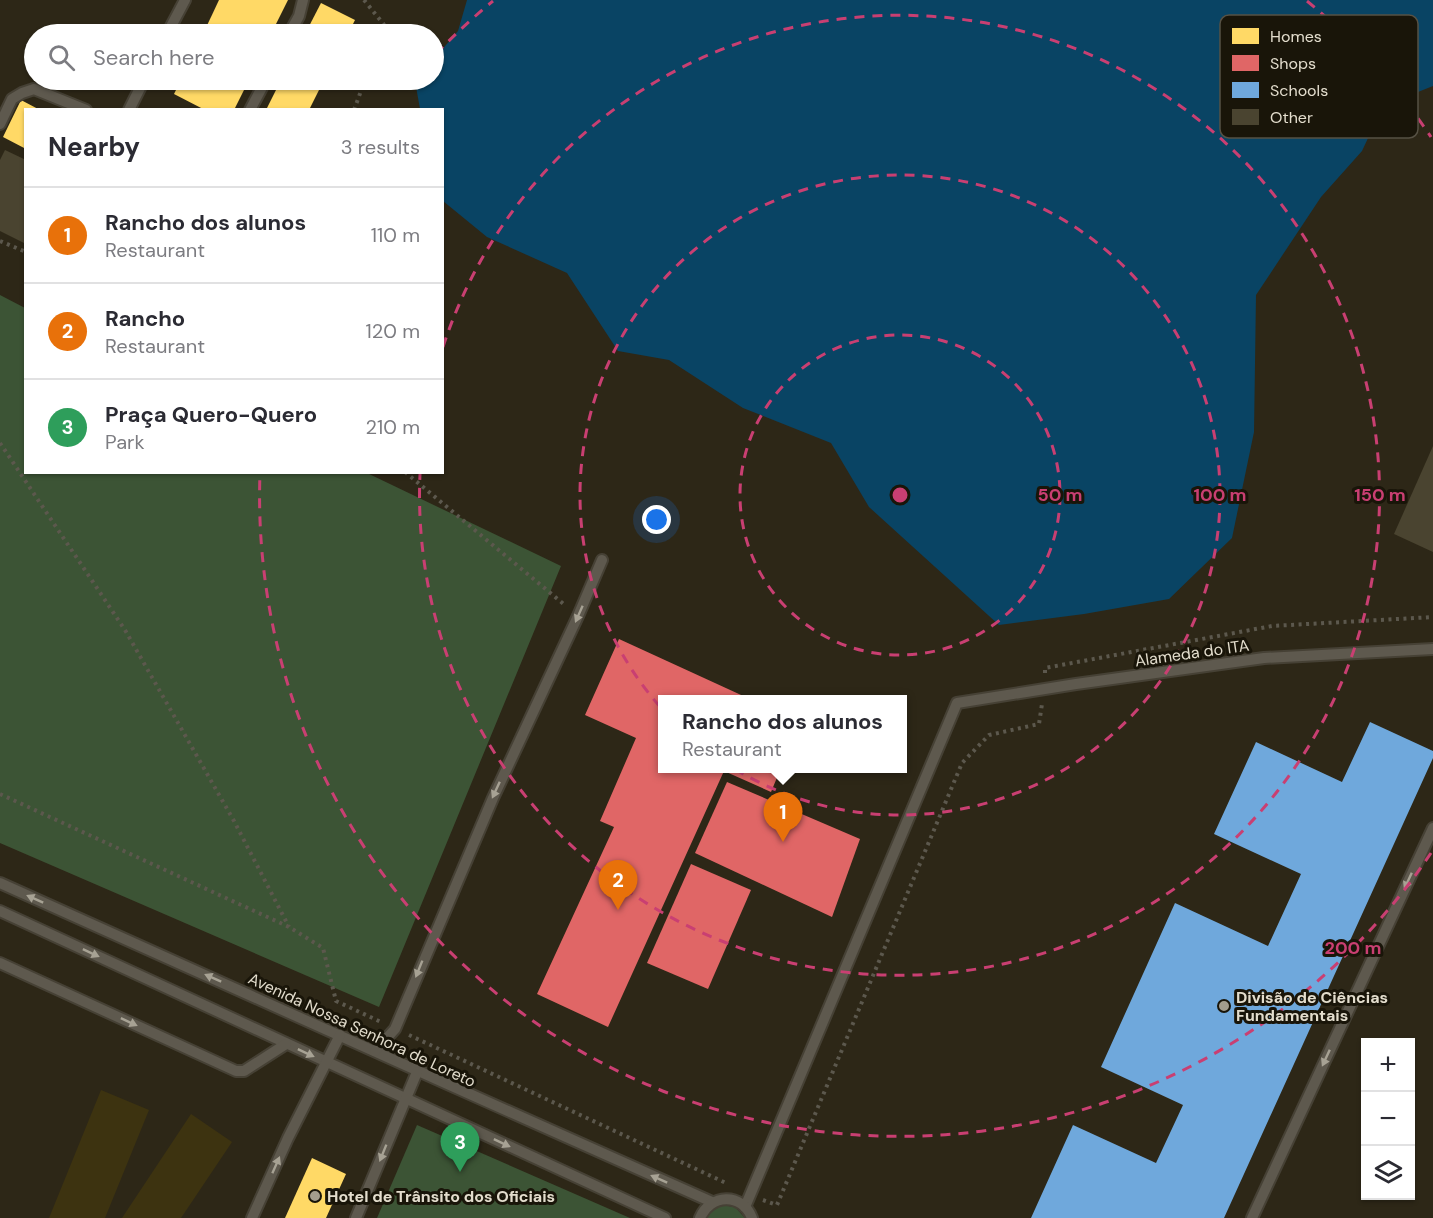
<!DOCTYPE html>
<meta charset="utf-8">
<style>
:root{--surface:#fff;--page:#f7f7f7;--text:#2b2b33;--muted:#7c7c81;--line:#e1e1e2;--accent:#615e5c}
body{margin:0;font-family:"DM Sans",sans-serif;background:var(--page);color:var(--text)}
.controls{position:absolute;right:18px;bottom:18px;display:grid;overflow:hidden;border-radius:0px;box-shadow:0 2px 4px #0004}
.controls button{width:54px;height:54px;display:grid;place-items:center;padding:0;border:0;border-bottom:2px solid var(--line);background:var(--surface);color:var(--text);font:30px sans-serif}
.you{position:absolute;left:657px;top:520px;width:21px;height:21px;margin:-15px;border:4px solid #fff;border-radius:50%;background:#1a73e8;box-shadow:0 0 0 9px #1a73e833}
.badge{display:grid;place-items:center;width:39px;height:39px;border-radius:50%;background:var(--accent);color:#fff;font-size:20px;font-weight:700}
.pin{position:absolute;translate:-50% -50px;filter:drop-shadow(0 2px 3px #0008)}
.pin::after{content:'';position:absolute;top:32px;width:21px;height:18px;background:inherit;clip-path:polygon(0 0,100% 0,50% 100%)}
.popup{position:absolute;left:658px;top:695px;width:249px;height:78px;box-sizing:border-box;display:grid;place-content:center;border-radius:0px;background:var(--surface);filter:drop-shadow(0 2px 4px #0005);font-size:20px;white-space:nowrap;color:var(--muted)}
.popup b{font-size:22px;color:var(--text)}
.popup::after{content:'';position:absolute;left:50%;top:100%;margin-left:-12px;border:12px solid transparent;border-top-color:var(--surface)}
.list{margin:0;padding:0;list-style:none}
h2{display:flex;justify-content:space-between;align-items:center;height:78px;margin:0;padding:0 24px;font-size:26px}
h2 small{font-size:20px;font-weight:400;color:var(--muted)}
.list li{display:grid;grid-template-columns:39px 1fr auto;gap:18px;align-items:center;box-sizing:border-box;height:96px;padding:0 24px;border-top:2px solid var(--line)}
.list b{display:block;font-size:22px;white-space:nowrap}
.list p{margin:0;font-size:20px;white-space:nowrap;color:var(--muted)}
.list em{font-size:20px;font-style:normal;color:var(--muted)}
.icon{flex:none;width:33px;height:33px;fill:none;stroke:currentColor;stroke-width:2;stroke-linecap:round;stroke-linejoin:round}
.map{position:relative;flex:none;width:1433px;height:1218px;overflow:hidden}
.search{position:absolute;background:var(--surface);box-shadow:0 2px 4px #0004;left:24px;top:24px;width:420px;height:66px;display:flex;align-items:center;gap:15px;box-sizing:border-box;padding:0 21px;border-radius:33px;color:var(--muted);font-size:22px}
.panel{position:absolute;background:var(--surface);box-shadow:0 2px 4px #0004;left:24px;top:108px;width:420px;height:366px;border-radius:0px}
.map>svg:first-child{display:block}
</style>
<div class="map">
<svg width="1433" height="1218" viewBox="0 0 1433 1218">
<rect width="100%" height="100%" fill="#2d2717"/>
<g fill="#3d3310">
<path d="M101,1090l48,20 -44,108h-56z"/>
<path d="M191,1114l41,28 -51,76h-59z"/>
</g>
<g fill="#3c5435">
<path d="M0,295l25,13 1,164 341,1 194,93 -182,441 -379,-164z"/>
<path d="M417,1125l213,93h-253z"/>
<path d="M722,1205l13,2 10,11h-38l4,-6z"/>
</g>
<path fill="#094464" d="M467,0h966v86l-50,20 -21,45 -41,46 -65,98 -2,137 -22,106 -63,61 -85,15 -85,11 -130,-118 -38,-64 -88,-35 -74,-48 -51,-9 -51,-78 -80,-36 -44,-36 -1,-91 -22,-1 -5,-28 19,-1v-21l24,-28z"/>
<g fill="#ffd966">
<path d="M219,0h69l-17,34h-68z"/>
<path d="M321,3l34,17 -7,14h-43z"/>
<path d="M181,80h68l-15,30h-29l-31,-16z"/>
<path d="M281,80h43l-15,30h-43z"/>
<path d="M21,100l19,10h-14v39l-23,-12z"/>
<path d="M312,1158l34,16 -20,44h-41z"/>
</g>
<g fill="#e06666">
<path d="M619,639l133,61h-89v68h118l-10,24 -47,-21 -116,256 -71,-33 77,-167 -14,-6 36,-83 -51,-23z"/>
<path d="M727,782l133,57 -28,78 -137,-64z"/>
<path d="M691,864l60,26 -43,99 -61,-26z"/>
</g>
<path fill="#6fa8dc" d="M1370,722l63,29v7l-209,460h-193l42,-93 83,38 27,-58 -82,-38 74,-164 93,43 33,-72 -87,-40 42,-92 86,40z"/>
<g fill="#4a4430">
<path d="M5,150l21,10v84l-26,-13v-71z"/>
<path d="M1433,446v106l-39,-18z"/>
</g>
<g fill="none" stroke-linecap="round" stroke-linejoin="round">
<g stroke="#464135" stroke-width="14">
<g id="service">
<path d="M167,34l18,-34"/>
<path d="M289,34l10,-18 4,-16"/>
<path d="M129,110l15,-30"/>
<path d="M250,110l16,-30"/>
<path d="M0,124l12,-25 10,-6 12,-4 52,21"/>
<path d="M0,883c238,106 474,214 712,319"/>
<path d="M0,911l665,307"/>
<path d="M0,963l236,108h8l42,-27"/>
<path d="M375,1051l20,-22 98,-231 85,-182 24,-56"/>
<path d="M745,1207l212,-504 119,-19 188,-26 169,-9"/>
<path d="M252,1218l36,-80 52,-103"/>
<path d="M356,1218l61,-146"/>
<path d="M700,1218c10,-24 42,-26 52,0"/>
<path d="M1252,1218l181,-390"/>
</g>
</g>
<g stroke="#5c584d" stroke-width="4" stroke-dasharray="3 4.5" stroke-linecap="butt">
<path d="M364,0l21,26 -3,8"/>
<path d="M354,110l11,-30"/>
<path d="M0,241l26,11"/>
<path d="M0,443l125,187 109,191 55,106"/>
<path d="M405,472l161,134"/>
<path d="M1045,673v-5l227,-42 161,-9"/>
<path d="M0,794l289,133 34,21 13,53 45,21"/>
<path d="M409,1035l317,148"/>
<path d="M763,1200l14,5 185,-442 27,-28 50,-11 3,-20"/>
</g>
<use href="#service" stroke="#5e594e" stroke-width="10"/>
</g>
<defs><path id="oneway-solid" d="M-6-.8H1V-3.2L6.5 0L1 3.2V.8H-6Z" transform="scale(1.5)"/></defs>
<g fill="#a7a294">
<use href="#oneway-solid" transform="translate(579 614) rotate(114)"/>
<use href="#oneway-solid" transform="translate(496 790) rotate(115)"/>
<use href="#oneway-solid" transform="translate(1408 881) rotate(115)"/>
<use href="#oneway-solid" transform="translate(35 899) rotate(-156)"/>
<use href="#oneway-solid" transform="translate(91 953) rotate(25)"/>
<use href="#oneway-solid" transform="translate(419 969) rotate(112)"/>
<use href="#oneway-solid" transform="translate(213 978) rotate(-156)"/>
<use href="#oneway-solid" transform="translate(129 1022) rotate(25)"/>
<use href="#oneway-solid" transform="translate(306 1053) rotate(25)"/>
<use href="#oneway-solid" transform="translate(1326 1058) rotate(115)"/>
<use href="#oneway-solid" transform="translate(502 1143) rotate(25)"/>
<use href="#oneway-solid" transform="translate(383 1153) rotate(112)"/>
<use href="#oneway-solid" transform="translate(276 1165) rotate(-66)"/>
<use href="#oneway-solid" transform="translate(659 1179) rotate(-156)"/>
</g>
<g fill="none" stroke="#c93f72" stroke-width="3" stroke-dasharray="10 8">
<circle cx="900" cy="495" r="160"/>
<circle cx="900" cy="495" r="320"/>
<path d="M443 347A480 480 0 1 1 420 474"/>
<path d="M1431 853A640 640 0 0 1 260 473M436 54A640 640 0 0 1 493 1M1307 1A640 640 0 0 1 1431 137"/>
</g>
<g fill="#a39d8d" stroke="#191509" stroke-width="2">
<circle cx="1224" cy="1006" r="6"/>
<circle cx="315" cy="1196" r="6"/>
</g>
<g text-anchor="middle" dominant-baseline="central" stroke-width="6" stroke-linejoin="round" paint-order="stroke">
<g font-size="16" fill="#e3ddcd" stroke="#191509">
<text transform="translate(1192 653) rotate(-8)">Alameda do ITA</text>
<text transform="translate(362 1030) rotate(25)">Avenida Nossa Senhora de Loreto</text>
</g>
<g font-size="16" font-weight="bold" fill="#e3ddcd" stroke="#191509" text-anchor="start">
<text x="1236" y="997">Divisão de Ciências<tspan x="1236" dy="18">Fundamentais</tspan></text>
<text x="327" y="1196">Hotel de Trânsito dos Oficiais</text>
</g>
</g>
<rect x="1220" y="15" width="198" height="123" rx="9" fill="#191509" stroke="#565144" stroke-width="1.5"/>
<rect x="1232" y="28" width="27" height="16" fill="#ffd966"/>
<rect x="1232" y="55" width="27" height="16" fill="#e06666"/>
<rect x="1232" y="82" width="27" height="16" fill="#6fa8dc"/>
<rect x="1232" y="109" width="27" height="16" fill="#4a4430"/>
<g font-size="16" fill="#e3ddcd">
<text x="1270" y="42">Homes</text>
<text x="1270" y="69">Shops</text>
<text x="1270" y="96">Schools</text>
<text x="1270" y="123">Other</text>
</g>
<circle cx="900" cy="495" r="9" fill="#c93f72" stroke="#191509" stroke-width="3"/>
<g font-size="18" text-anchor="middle" font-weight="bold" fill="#c93f72" stroke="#191509" stroke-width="6" stroke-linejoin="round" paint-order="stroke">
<text x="1060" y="501">50 m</text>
<text x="1220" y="501">100 m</text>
<text x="1380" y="501">150 m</text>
<text x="1353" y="954">200 m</text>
</g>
</svg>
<div class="controls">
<button>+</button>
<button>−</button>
<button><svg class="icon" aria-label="layers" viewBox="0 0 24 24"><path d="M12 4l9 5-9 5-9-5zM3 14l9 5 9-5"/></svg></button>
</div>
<div class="you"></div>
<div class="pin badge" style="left:783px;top:842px;background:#e8710a">1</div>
<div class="popup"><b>Rancho dos alunos</b>Restaurant</div>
<div class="pin badge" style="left:618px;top:910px;background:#e8710a">2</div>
<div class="pin badge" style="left:460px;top:1172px;background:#2e9e5b">3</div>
<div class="search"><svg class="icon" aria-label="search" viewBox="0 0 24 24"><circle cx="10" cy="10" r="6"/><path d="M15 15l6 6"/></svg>Search here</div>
<section class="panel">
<h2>Nearby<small>3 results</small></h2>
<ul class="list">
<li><span class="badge" style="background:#e8710a">1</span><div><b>Rancho dos alunos</b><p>Restaurant</p></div><em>110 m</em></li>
<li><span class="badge" style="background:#e8710a">2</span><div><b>Rancho</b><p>Restaurant</p></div><em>120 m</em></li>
<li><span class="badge" style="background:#2e9e5b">3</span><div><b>Praça Quero-Quero</b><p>Park</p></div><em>210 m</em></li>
</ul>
</section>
</div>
